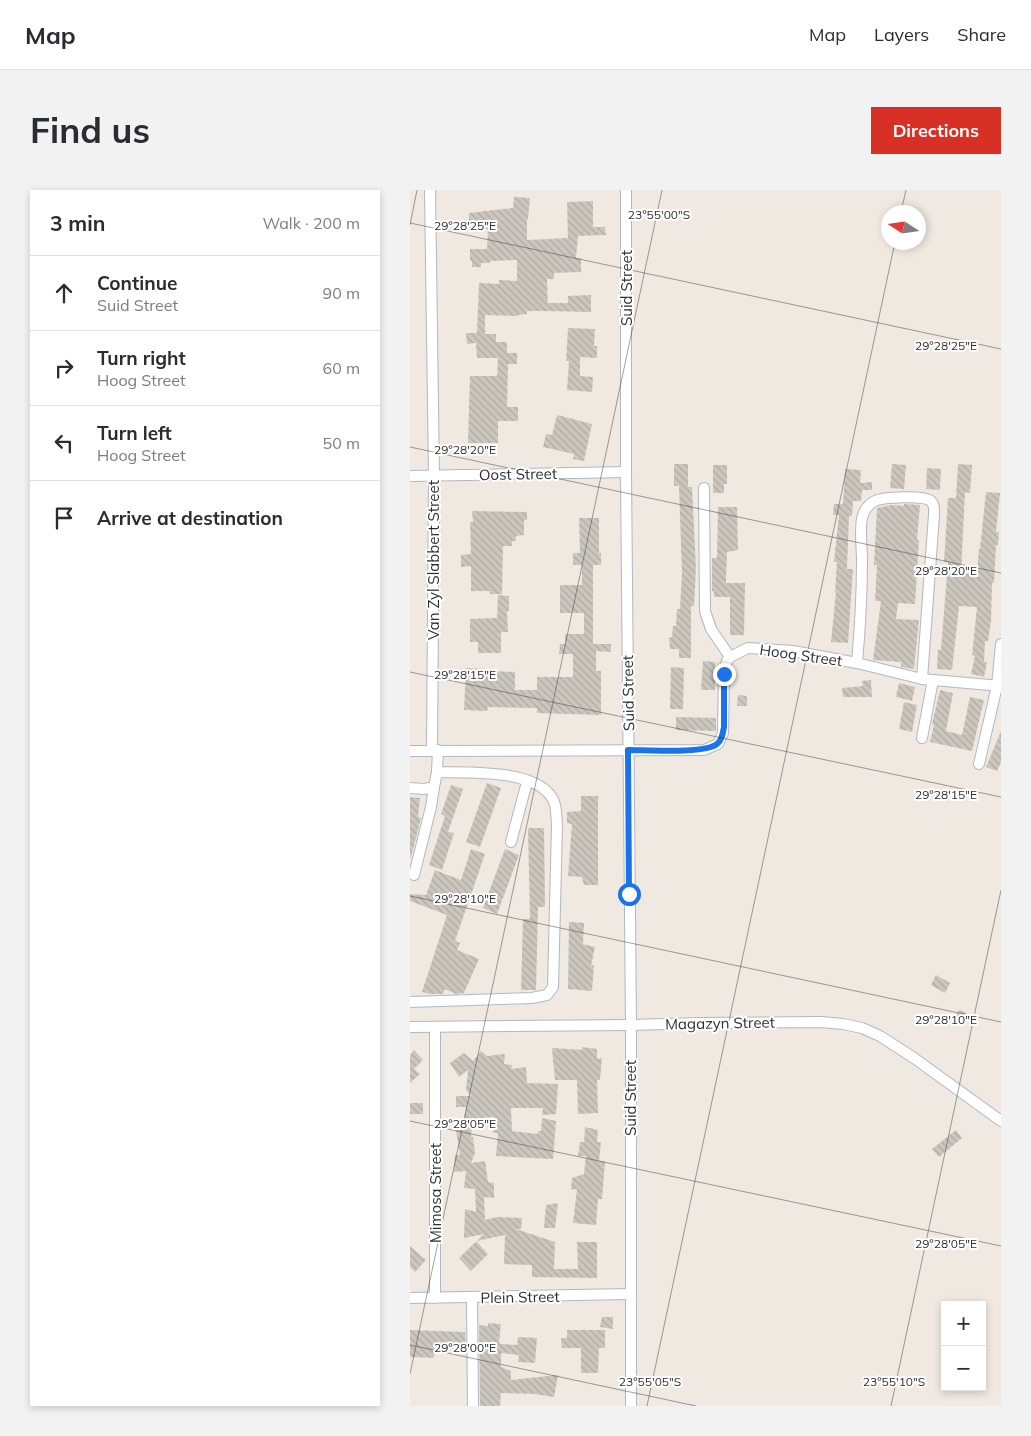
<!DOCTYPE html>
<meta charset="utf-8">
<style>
:root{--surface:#fff;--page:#f2f2f3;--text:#2b2b33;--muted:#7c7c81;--line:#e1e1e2;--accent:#d93025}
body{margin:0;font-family:Mulish,sans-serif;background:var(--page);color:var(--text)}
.controls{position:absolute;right:15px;bottom:15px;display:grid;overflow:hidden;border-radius:0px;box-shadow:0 2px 8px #0003}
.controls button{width:45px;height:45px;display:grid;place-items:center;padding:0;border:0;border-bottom:1px solid var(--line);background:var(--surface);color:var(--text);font:25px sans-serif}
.compass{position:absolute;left:471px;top:15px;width:45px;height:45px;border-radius:50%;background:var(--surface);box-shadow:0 2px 8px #0003;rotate:282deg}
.stop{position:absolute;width:15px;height:15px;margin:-11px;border:4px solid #1a73e8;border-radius:50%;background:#fff}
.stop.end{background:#1a73e8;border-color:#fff;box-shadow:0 1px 5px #0008}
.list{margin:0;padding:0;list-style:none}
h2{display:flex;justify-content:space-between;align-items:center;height:65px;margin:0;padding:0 20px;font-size:21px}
h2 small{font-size:16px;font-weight:400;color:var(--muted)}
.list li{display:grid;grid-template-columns:32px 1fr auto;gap:15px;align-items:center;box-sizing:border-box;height:75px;padding:0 20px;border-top:1px solid var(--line)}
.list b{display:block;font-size:19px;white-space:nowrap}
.list p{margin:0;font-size:16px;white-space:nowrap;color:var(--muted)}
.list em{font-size:16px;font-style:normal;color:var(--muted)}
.icon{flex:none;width:28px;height:28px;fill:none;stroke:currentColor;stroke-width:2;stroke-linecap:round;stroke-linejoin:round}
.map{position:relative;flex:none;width:591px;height:1216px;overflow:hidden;border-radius:0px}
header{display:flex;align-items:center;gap:30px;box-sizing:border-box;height:70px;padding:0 25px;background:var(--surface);border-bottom:1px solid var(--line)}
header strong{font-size:24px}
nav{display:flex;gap:28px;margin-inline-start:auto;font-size:18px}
.intro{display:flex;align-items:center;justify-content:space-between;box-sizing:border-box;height:120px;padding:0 30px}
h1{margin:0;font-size:35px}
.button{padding:12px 22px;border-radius:0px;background:var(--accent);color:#fff;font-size:18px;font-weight:700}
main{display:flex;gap:30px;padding:0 30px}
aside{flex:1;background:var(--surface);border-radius:0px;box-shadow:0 2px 8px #0003}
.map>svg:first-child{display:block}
</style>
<header>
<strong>Map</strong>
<nav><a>Map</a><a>Layers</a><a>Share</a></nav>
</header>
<div class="intro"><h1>Find us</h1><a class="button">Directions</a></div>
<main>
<aside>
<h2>3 min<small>Walk · 200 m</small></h2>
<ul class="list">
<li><svg class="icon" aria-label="ahead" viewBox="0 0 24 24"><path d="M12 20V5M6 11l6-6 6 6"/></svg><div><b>Continue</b><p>Suid Street</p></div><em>90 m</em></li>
<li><svg class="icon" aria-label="right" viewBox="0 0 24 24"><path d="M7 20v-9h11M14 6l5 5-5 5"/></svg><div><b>Turn right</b><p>Hoog Street</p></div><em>60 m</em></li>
<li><svg class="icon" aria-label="left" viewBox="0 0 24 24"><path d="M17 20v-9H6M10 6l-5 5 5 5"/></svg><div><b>Turn left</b><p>Hoog Street</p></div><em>50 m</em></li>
<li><svg class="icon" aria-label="arrive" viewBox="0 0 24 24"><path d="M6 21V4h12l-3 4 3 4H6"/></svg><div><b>Arrive at destination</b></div></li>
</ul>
</aside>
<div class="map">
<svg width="591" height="1216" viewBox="0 0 591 1216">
<defs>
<pattern id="building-back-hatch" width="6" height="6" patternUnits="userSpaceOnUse" patternTransform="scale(1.25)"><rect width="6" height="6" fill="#cbc7bf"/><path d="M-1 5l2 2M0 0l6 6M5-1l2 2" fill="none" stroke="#afaba4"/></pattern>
</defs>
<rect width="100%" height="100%" fill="#efe9e1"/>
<g fill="url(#building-back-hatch)">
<path d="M104,7l16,1 -2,21h-1v21l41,-2 -1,-36 26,-1v26h12l1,8 -28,1 -2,22h5v14l-27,1v6h-7l1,32h-21v3l-9,1v1l-33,-1v19h11v8h11v11h10v11h-9l-1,43h11v14h-20v22h-30l2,-67h27l1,-18h-21l-1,-15 -9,1 -1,-11h11l2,-50 20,1v-4l18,1v-21l-27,1v2h-9v4h-9v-6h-2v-12h17l1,-20h-19v-16l44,-5z"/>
<path d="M181,105v17l-43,-1v-8h20v-7z"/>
<path d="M158,138l27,1 -1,17h3v12l-17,-1v19l13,1 -1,15 -25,-2 2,-29h-3z"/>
<path d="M147,225l35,9 -8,37 -11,-2 1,-5 -31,-7 3,-13 6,1z"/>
<path d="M264,274h14v23h4l4,81 -2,38h-3v52h-12v-9h-9l-1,-11 3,-1 1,-11h3l1,-17h3l2,-36 -3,-87h-5z"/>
<path d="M482,274l14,1 -2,24 -14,-1z"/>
<path d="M548,274l14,1 -2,28 -5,-1 -4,81 16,2 2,-26h1l6,-57 14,1 -4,39h3l-1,13h-2l-2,38h-2l-1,37 -3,21h-3l-1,21h3l-3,15 -13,-3 4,-18 -3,-1 5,-48 -18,-1 -7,64 -15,-1 1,-19h3l7,-88h-4l4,-64h8z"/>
<path d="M303,275h14v19h-3v9h-11z"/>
<path d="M517,278l14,1 -1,21 -14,-1z"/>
<path d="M435,279l16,1 -1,13 12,-1v8h-10l-1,11h-8l-1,15h-3l-2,53h6l-5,74 -17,-1 5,-50h-1l2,-30h-3l5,-47h-6l1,-11h9z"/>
<path d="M494,314l16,1 -3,35h2l-4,64 -17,-1 -2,16 23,1 -5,49 -13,-2v-5l-28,-2 8,-59h-6l2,-36h-3l3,-57 15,-3 12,1z"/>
<path d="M308,317h19l1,43 -11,2 -1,26v5h19l-1,52h-14v-38h-16v-6h-2v-33h5z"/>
<path d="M62,321l55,1v8h-3v15l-8,1v5h-4v5h-9l-1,48h-12v-3h-19v-25l-10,1v-12l10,-1 -1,-32h3z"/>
<path d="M169,328h20v35h2v12h-8v79h18v8l-15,-1v20h5v44l-64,-2v-5l-49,-1 -1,4 -23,-1 2,-42 21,1 -1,2 29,1v18h22v-13h36v-23h-14l1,-10h5v-10h19v-21h-24v-28h22v-20h-9v-12h7z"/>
<path d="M88,405l11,1v15h-2l1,21h-7v21h-23v-11h-8v-23l27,-1z"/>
<path d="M293,471l12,1v28h-14z"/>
<path d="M261,477l13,1 -1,41h-13z"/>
<path d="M461,490l1,17h-29l-1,-9 21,-2 -1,-5z"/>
<path d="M489,493l16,4 -3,14 -16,-4z"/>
<path d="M530,500l13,3 -7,38 16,4 8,-38 14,3 -12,51 -42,-9 4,-17 -2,-1z"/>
<path d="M328,505l9,1v10h-10z"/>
<path d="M494,512l13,3 -5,27 -13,-3z"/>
<path d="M266,527l40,1v13l-40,-1z"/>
<path d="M591,541v31l-4,9 -11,-4z"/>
<path d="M77,593l14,5 -21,59 -14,-5z"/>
<path d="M41,595l12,4 -15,43 6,1 -12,37 -13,-5 16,-49 -4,-2z"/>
<path d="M171,606h17v89h-14l-2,-8 -14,-1 4,-52 -5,-1v-11l14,-1z"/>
<path d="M0,607l10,1 -2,19 3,1 -10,39h-1z"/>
<path d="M118,638h16l1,79h-7l-2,83h-15l2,-71h7z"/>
<path d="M61,659l14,5 -30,87 5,2 -3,7 22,9 -15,34 -8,1 -11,-5 -2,5h-12l-9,-2 25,-77 -37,-14v-7l16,1 9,-25 26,10z"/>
<path d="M95,659l14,6 -22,59 -14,-6z"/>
<path d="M159,732l15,1 -1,21 12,3 -4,19 3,-1 -2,26 -24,-2z"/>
<path d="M526,785l14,8 -5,10 -14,-8z"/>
<path d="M549,820l8,3 -7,12 -7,-5z"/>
<path d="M172,857l15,2v10l5,-1 -2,22h-3l1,33 -20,1 -1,-34h-22l-3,-32 30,2z"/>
<path d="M4,860l9,10 -9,9 6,5 -10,9v-28z"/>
<path d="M71,861l6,5 18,-2 -1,10 8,1 -1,4 15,-2 1,16 31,1 -2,30 -14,1 1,-7h-32l1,23 26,3v-3h3l1,-13 14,3 -3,38 -57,-3 2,-23h-5l1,-16 -21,2 -2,18h2l2,16 -4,10 14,-2 3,21 6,1v15l-10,-1 1,23 12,-3 25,1 -1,11h-5l39,13 -1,27h24l-1,-27h20v36l-65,-1v-12l-28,-1 1,-29 -29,6 12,13 -17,17 -12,-13 25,-24 -20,4 1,-29 11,3 -1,-23 -11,-1 2,-17 -12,1 1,-17h5l-5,-30 8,1 3,-19h-10v-11h15l-5,-6 2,-20 -9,7 -9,-14 14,-10 9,8z"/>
<rect x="0" y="913" width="13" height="11"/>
<path d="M175,937l13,3 -1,12h4l-2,19 6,1 -3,37h-4l-2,26 -23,-2 4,-34 -6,1 1,-12 12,-4 2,-18h-8l2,-14h4z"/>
<path d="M546,940l6,8 -23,19 -7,-8z"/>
<path d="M148,1013l-3,25h-11l2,-23z"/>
<path d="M0,1056l16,14 -11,12 -5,-5z"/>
<path d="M192,1127h11v12l-13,-2z"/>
<path d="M78,1133l13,1 -2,19 2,1 16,1 1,-8 19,1 -2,25 -17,-1 1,-7 -18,-2v14l10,4v9l47,-5 -4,22 -20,-3 -33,-1 -1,13h-20l-1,-81 9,1z"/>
<path d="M55,1136l1,31 -1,-8 -30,-1 -1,10 -24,-1v-27l55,2z"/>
<path d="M157,1140h38v18h-6l-1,25h-17v-25h-19l-1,-10h6z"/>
</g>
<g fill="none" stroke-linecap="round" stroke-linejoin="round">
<g stroke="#b4b7c1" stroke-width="12">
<g id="minor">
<path d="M20,0l4,286 -2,274"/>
<path d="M216,0v282l5,553v381"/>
<path d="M0,286l216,-4"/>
<path d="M294,298l1,123 6,18 19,28"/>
<path d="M447,473c3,-34 5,-68 5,-103 0,-11 -3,-36 1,-45 2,-6 6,-11 12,-14 8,-4 49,-6 56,0 4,4 3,9 3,14l-12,164"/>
<path d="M512,548l11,-58"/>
<path d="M0,561l294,-1 14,-6 5,-11 1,-60 3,-12 3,-4 18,-9 45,3 64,12 65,16 79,7"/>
<path d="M569,574l18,-78 4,-42"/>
<path d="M0,598l14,1 10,-2 3,-15 1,-22"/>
<path d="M101,652l16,-60"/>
<path d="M4,685l17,-68 3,-20"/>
<path d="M0,812l122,-4 15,-3 6,-8 4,-162c-1,-11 0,-22 -7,-30 -20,-26 -84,-22 -113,-23"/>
<path d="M0,837l221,-2 70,-2 120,-1 22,2 19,4 18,8 34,22 87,63"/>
<path d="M25,837v271"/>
<path d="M0,1108l221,-4"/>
<path d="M62,1108l1,108"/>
</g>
</g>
<use href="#minor" stroke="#fff" stroke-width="10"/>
</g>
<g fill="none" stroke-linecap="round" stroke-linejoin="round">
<path stroke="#1a73e8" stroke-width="6" d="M219,704l-1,-144c19,0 77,4 89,-6 5,-4 6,-11 7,-17v-53"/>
</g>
<path fill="none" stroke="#2e2e2e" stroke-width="1" stroke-opacity="0.45" d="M491,22l5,-22M0,33l591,126M0,35l7,-35M0,257l591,126M0,482l591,125M0,706l591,126M0,931l591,125M0,1155l286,61M0,1184l252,-1184M237,1216l248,-1164M481,1216l110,-516"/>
<g text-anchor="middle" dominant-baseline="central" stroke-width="4" stroke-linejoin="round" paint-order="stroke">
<g font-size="15" fill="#2e2e2e" stroke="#fff">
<text transform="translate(216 98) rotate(-90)">Suid Street</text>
<text transform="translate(108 284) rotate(-1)">Oost Street</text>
<text transform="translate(23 370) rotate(-90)">Van Zyl Slabbert Street</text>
<text transform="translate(391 465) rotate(8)">Hoog Street</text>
<text transform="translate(218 503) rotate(-91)">Suid Street</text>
<text transform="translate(310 833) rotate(-1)">Magazyn Street</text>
<text transform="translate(220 908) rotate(-90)">Suid Street</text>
<text transform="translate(25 1003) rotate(-90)">Mimosa Street</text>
<text transform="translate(110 1107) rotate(-1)">Plein Street</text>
</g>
</g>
<g font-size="12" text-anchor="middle" fill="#2e2e2e" stroke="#fff" stroke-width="4" stroke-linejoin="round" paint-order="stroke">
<text x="249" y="29">23°55'00"S</text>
<text x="55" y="40">29°28'25"E</text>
<text x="536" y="160">29°28'25"E</text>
<text x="55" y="264">29°28'20"E</text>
<text x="536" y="385">29°28'20"E</text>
<text x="55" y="489">29°28'15"E</text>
<text x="536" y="609">29°28'15"E</text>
<text x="55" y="713">29°28'10"E</text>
<text x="536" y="834">29°28'10"E</text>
<text x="55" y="938">29°28'05"E</text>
<text x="536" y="1058">29°28'05"E</text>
<text x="55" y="1162">29°28'00"E</text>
<text x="240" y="1196">23°55'05"S</text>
<text x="484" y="1196">23°55'10"S</text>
</g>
</svg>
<div class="controls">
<button>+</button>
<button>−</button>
</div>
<svg class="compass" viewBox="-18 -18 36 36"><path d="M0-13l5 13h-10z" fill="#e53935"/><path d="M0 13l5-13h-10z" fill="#7c7c81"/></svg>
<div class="stop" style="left:219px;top:704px"></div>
<div class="stop end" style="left:314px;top:484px"></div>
</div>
</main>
